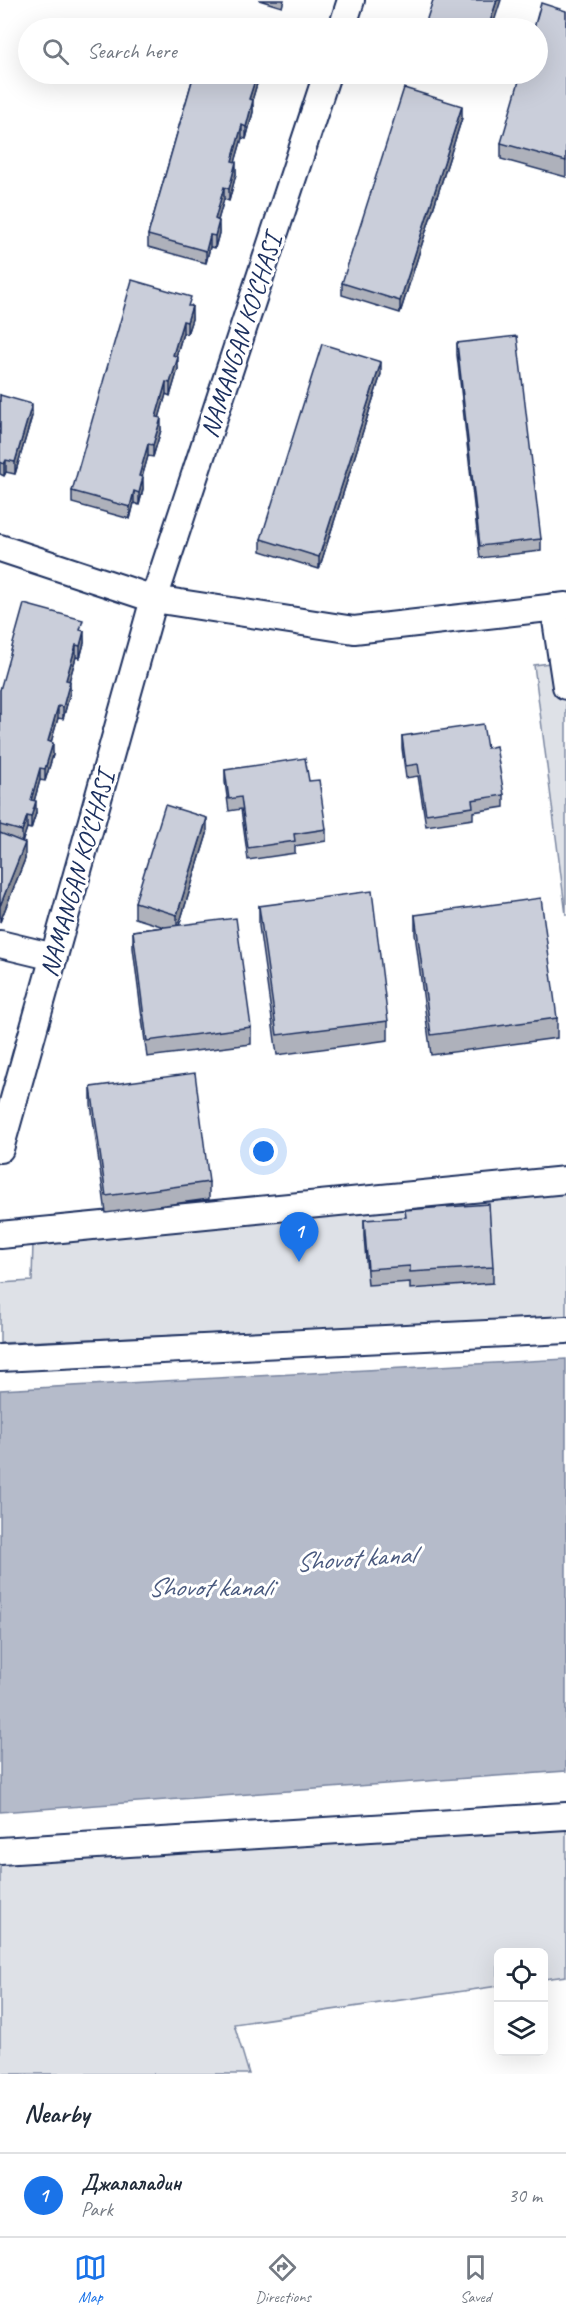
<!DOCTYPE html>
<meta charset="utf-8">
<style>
:root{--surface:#fff;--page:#f6f6f7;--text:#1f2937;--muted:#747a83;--line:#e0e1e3;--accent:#1a73e8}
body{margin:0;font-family:Caveat,sans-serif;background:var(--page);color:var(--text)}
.controls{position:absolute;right:18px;bottom:18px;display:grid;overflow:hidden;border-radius:9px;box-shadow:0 6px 24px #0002}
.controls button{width:54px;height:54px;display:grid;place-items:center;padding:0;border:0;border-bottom:2px solid var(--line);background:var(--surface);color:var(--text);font:30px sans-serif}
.you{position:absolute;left:264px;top:1152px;width:21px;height:21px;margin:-15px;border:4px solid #fff;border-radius:50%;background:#1a73e8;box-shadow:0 0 0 9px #1a73e833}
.badge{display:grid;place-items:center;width:39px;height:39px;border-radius:50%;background:var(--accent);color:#fff;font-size:20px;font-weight:700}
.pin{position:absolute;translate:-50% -50px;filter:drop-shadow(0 2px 3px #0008)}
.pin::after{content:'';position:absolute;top:32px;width:21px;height:18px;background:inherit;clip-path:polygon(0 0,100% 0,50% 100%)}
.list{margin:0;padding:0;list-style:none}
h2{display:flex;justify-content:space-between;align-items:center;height:78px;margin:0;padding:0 24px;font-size:26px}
h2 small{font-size:20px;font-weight:400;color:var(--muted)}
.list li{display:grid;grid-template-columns:39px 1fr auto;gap:18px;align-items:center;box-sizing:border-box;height:84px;padding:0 24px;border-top:2px solid var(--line)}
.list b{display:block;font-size:22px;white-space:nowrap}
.list p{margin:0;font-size:20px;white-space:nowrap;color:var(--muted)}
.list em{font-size:20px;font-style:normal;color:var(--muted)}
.icon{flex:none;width:33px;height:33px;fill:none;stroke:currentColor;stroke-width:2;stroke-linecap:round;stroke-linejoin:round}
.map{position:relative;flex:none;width:566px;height:2074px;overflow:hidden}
.search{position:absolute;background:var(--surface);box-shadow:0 6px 24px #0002;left:18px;right:18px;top:18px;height:66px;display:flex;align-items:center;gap:15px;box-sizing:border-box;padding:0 21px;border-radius:33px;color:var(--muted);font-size:22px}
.sheet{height:162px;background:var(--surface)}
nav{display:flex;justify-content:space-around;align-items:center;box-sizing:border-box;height:84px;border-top:2px solid var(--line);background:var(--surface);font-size:16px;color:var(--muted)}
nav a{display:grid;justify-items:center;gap:3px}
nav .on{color:var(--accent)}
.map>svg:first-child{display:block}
</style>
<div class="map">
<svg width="566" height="2074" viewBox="0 0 566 2074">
<rect width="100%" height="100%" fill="#fff"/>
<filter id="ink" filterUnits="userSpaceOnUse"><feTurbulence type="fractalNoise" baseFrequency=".0167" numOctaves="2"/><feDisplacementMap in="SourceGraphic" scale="12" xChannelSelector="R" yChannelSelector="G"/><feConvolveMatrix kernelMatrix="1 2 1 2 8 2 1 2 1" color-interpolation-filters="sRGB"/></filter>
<g filter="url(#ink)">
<g fill="#dee1e7" stroke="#7c88a2" stroke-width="1.5">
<path d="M566,661v254l-32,-250z"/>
<path d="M566,1168v150l-566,25v-60l32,-2 1,-39z"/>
<path d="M566,1803v173l-22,3v-27h-46v34l-264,38 15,50h-249v-236z"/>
</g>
<path fill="#b5bbca" stroke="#77839f" stroke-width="1.5" d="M566,1359v412l-566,41v-422z"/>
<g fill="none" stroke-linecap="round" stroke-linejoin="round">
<g stroke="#1b2f5e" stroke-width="30">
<g id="street">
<path d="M342,28l9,-28"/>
<path d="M0,548l154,51 200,31 212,-24"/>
<path d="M554,607l12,79"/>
<path d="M0,944l54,13"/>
<path d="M0,1149l154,-550 173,-525"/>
<path d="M0,1235l566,-55"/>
<path d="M0,1358l566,-28"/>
<path d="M0,1851l566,-35"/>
</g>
</g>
<use href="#street" stroke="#fff" stroke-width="26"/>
</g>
<g fill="#aeb1bb" stroke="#1b2f5e" stroke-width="1.5">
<path d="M259,0h25l-2,7z"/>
<path d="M566,11v166l-65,-18v-16z"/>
<path d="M194,74h70l-1,4 -4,-1 -7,23 1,12 -7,27 -4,-1 -7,24 1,12 -7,27 -5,-2 -6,21 1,13 -4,15 -5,-1 -4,16 -58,-16v-12z"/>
<path d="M462,118l-62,195 -58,-18v-12z"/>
<path d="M191,306l1,13 -5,15 -4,-1 -7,24 2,12 -8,27 -4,-2 -7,24 2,12 -8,27 -5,-1 -6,21 1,12 -4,16 -5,-2 -4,16 -58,-16v-12z"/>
<path d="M457,343l84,196v12l-61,7 -23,-203z"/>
<path d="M381,374l-62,195 -58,-18v-12z"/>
<path d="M0,395l32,21 -17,58 -9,-2 -2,4 -4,-2z"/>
<path d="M83,631l1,12 -4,15 -4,-1 -7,24 1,12 -7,26 -5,-1 -7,24 2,13 -8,26 -5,-1 -6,21 2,12 -5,16 -4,-1 -5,14 3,17 -25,63v-232z"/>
<path d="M402,736l85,12 17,47v12l-31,5v7l-47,7 -8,-50 -12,2 -4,-30z"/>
<path d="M225,770l84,11 17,48v12l-31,5v7l-47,7 -7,-51 -12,2 -4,-29z"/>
<path d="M207,834l-28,91 72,102v17l-104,13 -14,-109v-17l31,-4 -29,-9v-16z"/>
<path d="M259,906l129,115v19l-111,15 -18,-129z"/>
<path d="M415,915l142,103v20l-126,17 -16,-121z"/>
<path d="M91,1087l118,95v17l-103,14 -15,-109z"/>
<path d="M364,1220l129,47v16l-83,6v-7l-42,3 -4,-49z"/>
</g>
<g fill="#8d9099" stroke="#1b2f5e" stroke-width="1.5">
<path d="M497,0h4l-9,28h-4z"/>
<path d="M257,74h2v3l-10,34v-12z"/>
<path d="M253,100v12l-7,27v-12z"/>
<path d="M462,106v12l-62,195v-12z"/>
<path d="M242,125v13l-10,35v-12z"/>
<path d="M236,162v12l-7,27v-12z"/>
<path d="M224,187v12l-9,32v-12z"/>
<path d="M219,221v12l-4,15v-12z"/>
<path d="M210,235v12l-4,16v-12z"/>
<path d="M192,306v13l-5,15v-12z"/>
<path d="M183,321v12l-10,34v-12z"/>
<path d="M178,357v12l-8,27v-13z"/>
<path d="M381,362v12l-62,195v-12z"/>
<path d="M166,382v12l-10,35v-12z"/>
<path d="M32,404v12l-17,58v-12z"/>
<path d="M161,418v12l-8,27v-12z"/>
<path d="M148,444v12l-9,32v-12z"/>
<path d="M6,460v12l-2,4v-12z"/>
<path d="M143,477v12l-4,16v-12z"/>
<path d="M134,491v12l-4,16v-12z"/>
<path d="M84,631v12l-4,15v-12z"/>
<path d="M76,645v12l-10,35v-12z"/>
<path d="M70,681v12l-7,26v-12z"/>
<path d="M58,706v12l-10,35v-12z"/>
<path d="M53,743v12l-8,26v-12z"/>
<path d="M40,768v12l-9,32v-12z"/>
<path d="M36,801v12l-5,16v-12z"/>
<path d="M27,816v12l-5,15v-12z"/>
<path d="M207,818v16l-30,98v-17z"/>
<path d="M25,843v16l-25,63v-16z"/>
</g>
<g fill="#caceda" stroke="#1b2f5e" stroke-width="1.5">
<path d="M433,0h64l-9,28h-64z"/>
<path d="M541,3l25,8v150l-65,-18 20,-69h16v-46h-3z"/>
<path d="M208,23l18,5h-19z"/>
<path d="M194,74h63l-8,25 4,1 -7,27 -4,-2 -10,36 4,1 -7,27 -5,-2 -9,32 4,2 -4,15 -5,-1 -4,16 -58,-16z"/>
<path d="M404,88l58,18 -62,195 -58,-18z"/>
<path d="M132,280l59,17 -3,9h4l-5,16 -4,-1 -10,34 5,2 -8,26 -4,-1 -10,35 5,1 -8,27 -5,-1 -9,32 4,1 -4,16 -5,-2 -4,16 -58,-16z"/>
<path d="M517,336l24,203 -61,7 -23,-203z"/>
<path d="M322,344l59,18 -62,195 -58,-18z"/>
<path d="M0,395l32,9 -17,58 -9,-2 -2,4 -4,-2z"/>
<path d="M24,604l59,16 -3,10 4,1 -4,15 -4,-1 -10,35 4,1 -7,26 -5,-1 -10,35 5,2 -8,26 -5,-1 -9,32 5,1 -5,16 -4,-1 -5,15 -22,-6v-135z"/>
<path d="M483,724l4,24 9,-2 8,49 -32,5 1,7 -47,7 -8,-50 -12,2 -4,-30z"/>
<path d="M305,758l4,23 10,-1 7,49 -32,5 1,7 -47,7 -7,-51 -12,2 -4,-29z"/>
<path d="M165,805l42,13 -30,97 -42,-13z"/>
<path d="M0,833l25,10 -25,63z"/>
<path d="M372,891l16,130 -111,14 -18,-129z"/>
<path d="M541,898l16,120 -126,17 -16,-120z"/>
<path d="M236,918l15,109 -104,14 -14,-110z"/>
<path d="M195,1073l14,109 -103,14 -15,-109z"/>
<path d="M489,1204l4,63 -83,5v-6l-42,3 -4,-49 42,-3 -1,-7z"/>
</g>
</g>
<g text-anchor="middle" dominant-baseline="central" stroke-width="6" stroke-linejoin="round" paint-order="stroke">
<g font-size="26" fill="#1b2f5e" stroke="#fff">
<text transform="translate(241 336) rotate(-72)">NAMANGAN KO'CHASI</text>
<text transform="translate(77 874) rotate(-74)">NAMANGAN KO'CHASI</text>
</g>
<g font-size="27" font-style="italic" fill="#49597e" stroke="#fff">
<text transform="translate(355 1558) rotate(-4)">Shovot kanal</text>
<text x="210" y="1587">Shovot kanali</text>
</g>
</g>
</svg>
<div class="controls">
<button><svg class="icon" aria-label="locate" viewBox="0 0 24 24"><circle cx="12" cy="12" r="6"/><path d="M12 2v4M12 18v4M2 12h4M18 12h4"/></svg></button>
<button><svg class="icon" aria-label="layers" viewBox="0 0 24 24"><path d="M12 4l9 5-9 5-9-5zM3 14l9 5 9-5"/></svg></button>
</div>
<div class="you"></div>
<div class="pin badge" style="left:299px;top:1262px">1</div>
<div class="search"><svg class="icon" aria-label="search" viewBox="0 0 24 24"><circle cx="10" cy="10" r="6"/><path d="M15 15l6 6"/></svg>Search here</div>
</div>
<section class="sheet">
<h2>Nearby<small></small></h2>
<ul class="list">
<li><span class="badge">1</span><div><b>Джалаладин</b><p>Park</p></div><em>30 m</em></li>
</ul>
</section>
<nav>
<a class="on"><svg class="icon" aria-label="map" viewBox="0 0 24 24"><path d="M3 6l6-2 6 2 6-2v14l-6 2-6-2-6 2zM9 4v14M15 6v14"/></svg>Map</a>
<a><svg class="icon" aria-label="directions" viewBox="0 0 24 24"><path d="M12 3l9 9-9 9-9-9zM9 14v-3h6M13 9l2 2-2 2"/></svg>Directions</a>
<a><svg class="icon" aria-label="saved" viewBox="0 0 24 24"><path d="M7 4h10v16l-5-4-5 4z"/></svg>Saved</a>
</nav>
